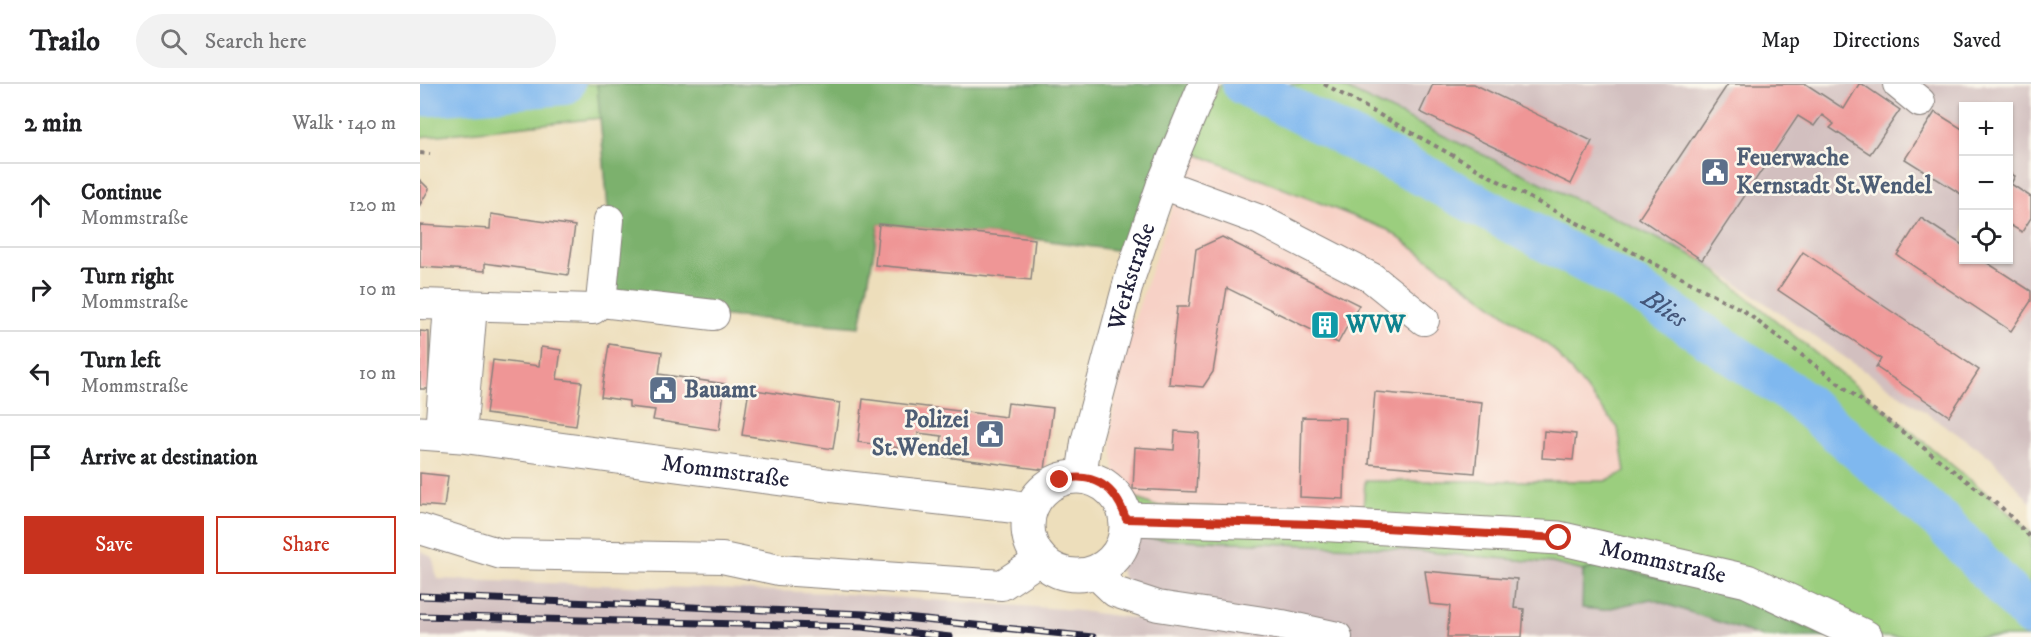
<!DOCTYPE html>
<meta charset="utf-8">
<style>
:root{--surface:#fff;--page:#f2f2f2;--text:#202124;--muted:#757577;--line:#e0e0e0;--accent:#c8321e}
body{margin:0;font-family:"IM FELL DW Pica",serif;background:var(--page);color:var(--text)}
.controls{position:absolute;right:18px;top:18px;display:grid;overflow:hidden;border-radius:0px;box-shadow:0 2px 4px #0004}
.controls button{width:54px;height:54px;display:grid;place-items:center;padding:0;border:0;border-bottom:2px solid var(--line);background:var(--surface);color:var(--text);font:30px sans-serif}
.stop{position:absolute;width:18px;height:18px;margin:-14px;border:4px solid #c8321e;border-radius:50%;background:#fff}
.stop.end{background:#c8321e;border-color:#fff;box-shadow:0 2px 6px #0008}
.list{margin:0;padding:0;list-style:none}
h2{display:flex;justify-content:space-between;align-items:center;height:78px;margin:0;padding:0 24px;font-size:26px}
h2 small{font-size:20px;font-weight:400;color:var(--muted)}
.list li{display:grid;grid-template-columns:39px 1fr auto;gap:18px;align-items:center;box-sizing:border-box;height:84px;padding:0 24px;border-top:2px solid var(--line)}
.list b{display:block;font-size:22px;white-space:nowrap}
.list p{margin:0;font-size:20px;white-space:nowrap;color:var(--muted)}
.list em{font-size:20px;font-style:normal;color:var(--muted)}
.actions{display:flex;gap:12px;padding:18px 24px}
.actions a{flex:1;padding:14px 0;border:2px solid var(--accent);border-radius:0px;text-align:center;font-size:21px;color:var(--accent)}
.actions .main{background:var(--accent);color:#fff}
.icon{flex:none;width:33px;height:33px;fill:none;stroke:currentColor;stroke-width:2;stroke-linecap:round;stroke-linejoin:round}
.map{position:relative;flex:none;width:1611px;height:553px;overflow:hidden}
header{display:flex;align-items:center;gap:36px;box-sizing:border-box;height:84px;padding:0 30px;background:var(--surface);border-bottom:2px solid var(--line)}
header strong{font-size:28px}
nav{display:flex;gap:33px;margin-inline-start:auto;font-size:21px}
.search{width:420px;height:54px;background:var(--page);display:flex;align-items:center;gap:15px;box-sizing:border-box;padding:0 21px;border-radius:33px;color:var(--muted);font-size:22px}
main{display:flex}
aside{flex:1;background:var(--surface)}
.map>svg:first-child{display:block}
</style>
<header>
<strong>Trailo</strong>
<div class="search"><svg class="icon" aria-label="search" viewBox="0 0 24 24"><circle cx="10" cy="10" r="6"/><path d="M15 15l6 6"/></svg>Search here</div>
<nav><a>Map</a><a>Directions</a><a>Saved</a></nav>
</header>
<main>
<aside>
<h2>2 min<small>Walk · 140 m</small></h2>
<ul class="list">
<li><svg class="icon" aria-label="ahead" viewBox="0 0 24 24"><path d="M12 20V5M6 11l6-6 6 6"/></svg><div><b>Continue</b><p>Mommstraße</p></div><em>120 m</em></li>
<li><svg class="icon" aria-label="right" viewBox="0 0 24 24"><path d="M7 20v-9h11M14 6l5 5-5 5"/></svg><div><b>Turn right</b><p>Mommstraße</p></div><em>10 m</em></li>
<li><svg class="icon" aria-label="left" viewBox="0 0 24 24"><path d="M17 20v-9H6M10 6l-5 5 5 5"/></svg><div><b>Turn left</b><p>Mommstraße</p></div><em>10 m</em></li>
<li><svg class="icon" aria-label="arrive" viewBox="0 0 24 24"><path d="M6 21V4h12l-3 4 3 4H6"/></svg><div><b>Arrive at destination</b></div></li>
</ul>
<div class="actions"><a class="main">Save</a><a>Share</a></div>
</aside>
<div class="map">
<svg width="1611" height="553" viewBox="0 0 1611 553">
<rect width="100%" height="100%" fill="#fbf7ec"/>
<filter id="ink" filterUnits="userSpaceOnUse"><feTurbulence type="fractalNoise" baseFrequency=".0167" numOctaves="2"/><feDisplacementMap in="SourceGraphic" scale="12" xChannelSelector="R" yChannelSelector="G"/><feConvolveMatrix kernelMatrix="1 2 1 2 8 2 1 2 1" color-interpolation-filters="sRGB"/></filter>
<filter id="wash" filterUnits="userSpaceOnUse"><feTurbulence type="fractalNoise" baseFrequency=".008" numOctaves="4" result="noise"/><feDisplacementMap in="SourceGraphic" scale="24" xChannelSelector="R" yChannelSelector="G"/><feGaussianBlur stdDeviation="1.35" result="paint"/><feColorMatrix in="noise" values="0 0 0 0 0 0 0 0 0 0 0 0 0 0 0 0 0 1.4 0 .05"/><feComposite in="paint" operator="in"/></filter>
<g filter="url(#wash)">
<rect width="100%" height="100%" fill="#eddebb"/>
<path fill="#f7d1c6" d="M771,68l197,78 165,119 65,79 7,44 -20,9h-240l-2,29 -208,-4 -24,-10 -17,-24 -3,-48 12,-71z"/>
<g fill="#d2bfbf" fill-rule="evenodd">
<path d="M916,0h695v419l-38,-43 -12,-10 -279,-190zM1544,22h44v154h-44z"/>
<path d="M714,454l247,10 171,15 31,8 -1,36 20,3 48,-11 113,38h-1343v-87l13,8 4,21 394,14 233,16 77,10 -22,-51z"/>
</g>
<g fill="#9bce7e" stroke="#5e785c" stroke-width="1.5">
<path d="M0,0h502l-502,53z"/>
<path d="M800,0h116l366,176 283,232 46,41v104h-205l-86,-38 -137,-34 -20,6 -31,-8 -171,-15 -247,-10 -3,-42 24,10 208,4 2,-29h240l20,-9 -7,-44 -65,-79 -165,-119 -197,-78z"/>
</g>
<g fill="#7cb16d" stroke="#4f6a54" stroke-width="1.5">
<path d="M177,0h592l1,4 -68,163 -87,-12 -156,-15 -19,103 -146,-12 -113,-13 8,-82z"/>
<path d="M1183,480l137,35 86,38h-63l-112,-38 -49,11 -20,-2 1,-37z"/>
</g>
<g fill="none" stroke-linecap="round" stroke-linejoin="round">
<g stroke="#7fb8ef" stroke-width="42">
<path id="s1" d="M823,0l185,94 206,110 163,109 146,126 88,93"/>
<path d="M0,12l144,-12"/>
</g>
</g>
<g id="blocks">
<g fill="#ef9696">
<path d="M1013,0h41l118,57 -21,43 -151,-72z"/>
<path d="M1308,0h78l38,25 15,-25h3l38,26 -30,44 -40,-26 4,-4 -12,-9 -8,11 -16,-10 -96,144 -63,-42z"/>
<path d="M1515,28l29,18v66l-59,-37z"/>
<path d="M1588,88l7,4 -4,8 20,13v21l-9,14 -14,-8z"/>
<path d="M0,96l9,9 -9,16z"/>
<path d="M71,130l84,12 -7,49 -83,-12v8l-65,-4v-42l70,4z"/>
<path d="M1501,134l43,28v14h19l48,31v10l-20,30 -114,-76z"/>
<path d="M459,140l156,15 -4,41 -156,-15z"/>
<path d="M802,153l137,68 -21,38 -111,-55 -14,84 -10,15 -34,-3 8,-77h12l7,-58z"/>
<path d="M1383,168l176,118 -30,46 -73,-49 5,-8 -103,-69z"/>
<path d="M0,247l9,1v57h-9z"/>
<path d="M189,260l53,8 -3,22 66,10 -6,46 -66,-10 2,-10 -26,-3v-6l-28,-4z"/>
<path d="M121,263l20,3 -4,29 25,3 -6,44 -90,-12 7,-54 46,6z"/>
<path d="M329,305l91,14 -7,46 -91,-14z"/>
<path d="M955,308l107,10 -7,71 -106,-9z"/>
<path d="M443,315l143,18 2,-14 45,5 -8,62 -106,-14 3,-20 -24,-3 -3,17 -57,-8z"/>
<path d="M882,333l44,1 -2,81 -44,-2z"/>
<path d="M755,347l24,2 -3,59 -63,-3 2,-42 39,3z"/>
<path d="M1124,347l32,3 -3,26 -31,-2z"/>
<path d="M0,389l28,3 -4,31 -24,-2z"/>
<path d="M1005,487l92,8 -3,29 10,1 -2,28h-75l3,-31 -20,-2z"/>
</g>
</g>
</g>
<g filter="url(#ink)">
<use href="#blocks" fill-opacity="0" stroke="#88807b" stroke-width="1.5"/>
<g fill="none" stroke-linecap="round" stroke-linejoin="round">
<g stroke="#88807b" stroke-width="32">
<g id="minor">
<path d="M1478,0l22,18"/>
<path d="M742,100l98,36 112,58 52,42"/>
<path d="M181,218l8,-82"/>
<path d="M0,220l173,5 8,-7 113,13"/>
<path d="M20,350l9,-129"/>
<path d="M41,352l11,-130"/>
<path id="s2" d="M661,393l5,-35 44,-165 32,-93 42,-100"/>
<path d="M0,445l81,25 221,4 57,12 223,15 39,-26"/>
<path d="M674,488l21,20 43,14 124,19 55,12"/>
</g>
</g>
<g stroke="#88807b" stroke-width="35">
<g id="major">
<path id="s3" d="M0,349l41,3 381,51 169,19 19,4"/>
<circle cx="657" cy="442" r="49"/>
<path id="s4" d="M706,435l189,5 244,14 188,43 119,56"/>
</g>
</g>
<g stroke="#88807b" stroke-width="4" stroke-dasharray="4.5 4.5" stroke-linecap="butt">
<path d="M904,0l189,105 231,122 257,196 30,31"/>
<path d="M0,69l10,1"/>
</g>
<use href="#minor" stroke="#fff" stroke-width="30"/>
<use href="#major" stroke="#fff" stroke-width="33"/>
<g stroke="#22223b" stroke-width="7">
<g id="rail">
<path d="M0,512l445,18 228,23"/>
<path d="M0,532l442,11 88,10"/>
</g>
</g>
<use href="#rail" stroke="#fbf7ec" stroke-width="4.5" stroke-dasharray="14" stroke-linecap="butt"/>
</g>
</g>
<g fill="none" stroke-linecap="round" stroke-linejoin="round" filter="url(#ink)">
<path stroke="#c8321e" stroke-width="8" d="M640,396c34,-9 56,7 66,39l189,5 244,14"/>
</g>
<defs>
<g id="civic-square" transform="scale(1.5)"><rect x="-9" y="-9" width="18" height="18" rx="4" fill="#5c6f8a" stroke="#fbf7ec"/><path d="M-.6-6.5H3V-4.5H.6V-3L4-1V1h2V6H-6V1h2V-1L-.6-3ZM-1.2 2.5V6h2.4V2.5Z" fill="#fff"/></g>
<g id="building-square" transform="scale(1.5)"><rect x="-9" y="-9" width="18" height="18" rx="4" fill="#0f9aa8" stroke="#fbf7ec"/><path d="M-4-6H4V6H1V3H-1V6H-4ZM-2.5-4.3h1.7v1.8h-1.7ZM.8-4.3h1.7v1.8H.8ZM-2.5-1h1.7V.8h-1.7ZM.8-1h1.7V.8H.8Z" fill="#fff"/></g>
</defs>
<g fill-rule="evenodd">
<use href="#civic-square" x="1295" y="88"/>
<use href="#building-square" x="905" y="241"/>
<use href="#civic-square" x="243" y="306"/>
<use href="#civic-square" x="570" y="350"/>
</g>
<g text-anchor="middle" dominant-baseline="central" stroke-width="5" stroke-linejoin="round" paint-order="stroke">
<g font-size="24" font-weight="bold" fill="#4e5e75" stroke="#fbf7ec" text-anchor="start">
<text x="1316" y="74">Feuerwache<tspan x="1316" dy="28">Kernstadt St.Wendel</tspan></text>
<text x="264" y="306">Bauamt</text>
<text x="549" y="336" text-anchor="end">Polizei<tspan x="549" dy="28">St.Wendel</tspan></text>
</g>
<g font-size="24" fill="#22223b" stroke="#fbf7ec">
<text stroke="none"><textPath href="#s2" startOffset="207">Werkstraße</textPath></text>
<text stroke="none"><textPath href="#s3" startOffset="308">Mommstraße</textPath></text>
<text stroke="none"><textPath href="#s4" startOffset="540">Mommstraße</textPath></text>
</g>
<g font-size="24" font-weight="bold" fill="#0d838f" stroke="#fbf7ec" text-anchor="start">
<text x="926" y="241">WVW</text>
</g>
<g font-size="26" font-style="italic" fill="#43567a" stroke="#fbf7ec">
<text stroke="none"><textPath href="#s1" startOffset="478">Blies</textPath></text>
</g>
</g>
</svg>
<div class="controls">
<button>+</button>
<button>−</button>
<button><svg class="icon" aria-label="locate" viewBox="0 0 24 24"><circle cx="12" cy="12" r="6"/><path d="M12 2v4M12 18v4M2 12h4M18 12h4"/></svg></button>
</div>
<div class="stop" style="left:1139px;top:454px"></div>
<div class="stop end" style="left:640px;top:396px"></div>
</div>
</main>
